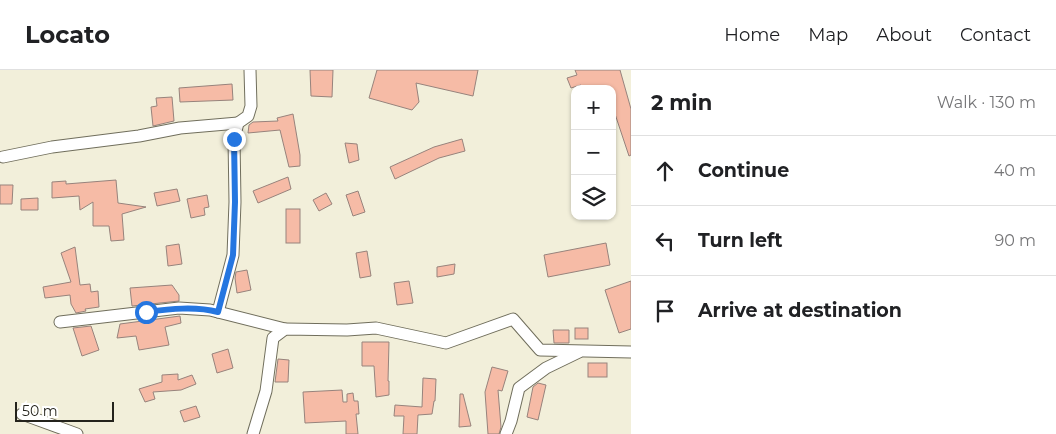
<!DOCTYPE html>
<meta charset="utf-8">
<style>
:root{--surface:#fff;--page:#f2f2f2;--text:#202124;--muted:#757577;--line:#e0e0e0}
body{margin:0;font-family:Montserrat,sans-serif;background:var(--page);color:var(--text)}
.controls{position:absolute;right:15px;top:15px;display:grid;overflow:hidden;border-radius:10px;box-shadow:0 1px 4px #0004}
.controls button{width:45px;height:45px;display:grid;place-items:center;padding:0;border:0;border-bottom:1px solid var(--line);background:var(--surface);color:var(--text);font:25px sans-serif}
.scale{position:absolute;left:15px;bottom:12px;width:99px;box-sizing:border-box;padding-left:5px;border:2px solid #24231c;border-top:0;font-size:14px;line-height:18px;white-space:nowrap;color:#24231c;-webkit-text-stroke:4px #fff;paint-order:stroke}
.stop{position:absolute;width:15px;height:15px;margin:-11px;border:4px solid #2576e0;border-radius:50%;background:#fff}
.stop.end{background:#2576e0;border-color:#fff;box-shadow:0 1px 5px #0008}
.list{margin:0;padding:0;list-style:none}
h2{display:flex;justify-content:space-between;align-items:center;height:65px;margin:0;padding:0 20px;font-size:21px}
h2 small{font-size:16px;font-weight:400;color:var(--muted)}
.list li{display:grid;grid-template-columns:32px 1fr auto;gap:15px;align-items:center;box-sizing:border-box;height:70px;padding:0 20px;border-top:1px solid var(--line)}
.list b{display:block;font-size:19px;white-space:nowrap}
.list em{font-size:16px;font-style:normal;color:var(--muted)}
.icon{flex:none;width:28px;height:28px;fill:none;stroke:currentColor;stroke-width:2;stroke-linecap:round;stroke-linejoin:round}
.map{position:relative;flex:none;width:631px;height:364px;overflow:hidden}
header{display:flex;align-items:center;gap:30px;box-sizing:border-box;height:70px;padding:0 25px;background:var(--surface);border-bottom:1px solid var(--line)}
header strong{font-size:24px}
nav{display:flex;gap:28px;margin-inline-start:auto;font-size:18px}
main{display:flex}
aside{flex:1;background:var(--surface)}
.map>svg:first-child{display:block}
</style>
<header>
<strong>Locato</strong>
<nav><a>Home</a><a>Map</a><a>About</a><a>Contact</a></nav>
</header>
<main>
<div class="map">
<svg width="631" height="364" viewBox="0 0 631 364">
<rect width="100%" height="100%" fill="#f2efda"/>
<g fill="#f6bba6" stroke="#97837c">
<path d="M310,0h23l-1,27 -21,-1z"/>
<path d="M377,0h101l-5,26 -57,-13 3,19 -7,8 -43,-12z"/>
<path d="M575,0h45l11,39v46l-2,1 -17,-51v-16h-30l-1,-4 -10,3 -4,-10 10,-3z"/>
<path d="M232,14l1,16 -53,2 -1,-14z"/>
<path d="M172,27l2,24 -21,5 -2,-19 6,-1 -1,-8z"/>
<path d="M293,44l7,41v11l-11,1 -9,-37 -32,3 1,-8 4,-3 25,-1 -1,-3z"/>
<path d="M462,69l3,12 -26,7 -44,21 -5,-12 44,-20z"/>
<path d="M345,73l12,1 2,16 -10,3z"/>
<path d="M288,107l3,12 -33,14 -5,-12z"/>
<path d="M116,110l2,23 28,4 -24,7 2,26 -13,1 -2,-15h-16v-24l-13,8 -1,-14 -27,2v-16l14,-1v3z"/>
<path d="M0,115h13l-1,19h-12z"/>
<path d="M177,119l3,12 -23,5 -3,-13z"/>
<path d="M358,121l7,21 -12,4 -7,-21z"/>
<path d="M326,123l6,11 -13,7 -6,-11z"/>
<path d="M207,125l2,12 -5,1 1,7 -14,3 -4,-19z"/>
<path d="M38,128v12h-17v-11z"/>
<rect x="286" y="139" width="14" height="34"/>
<path d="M606,173l4,22 -62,12 -4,-22z"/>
<path d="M179,174l3,20 -14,2 -2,-20z"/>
<path d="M75,177l5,38 10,-1 1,8 7,-1 1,16 -14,2 1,2 -10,2 -5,-9 -1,-9 -25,3 -2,-11 28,-5 -10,-29z"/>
<path d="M367,181l4,25 -11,2 -4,-25z"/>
<path d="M455,194l-1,10 -17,3v-10z"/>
<path d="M247,200l4,20 -14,3 -2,-15 1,-6z"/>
<path d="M409,211l4,22 -16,2 -3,-22z"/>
<path d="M631,211v48l-12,4 -14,-43z"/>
<path d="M172,215l7,10v6l-47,5 -2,-18z"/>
<path d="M180,246l1,7 -16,4 4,18 -30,5 -3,-14 -19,2 3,-14z"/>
<path d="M91,256l8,24 -17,6 -9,-28z"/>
<rect x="575" y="258" width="13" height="11"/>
<path d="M553,260h16v13h-15z"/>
<path d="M362,272h27l-1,39h1v14l-13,2 -2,-31h-12z"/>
<path d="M228,279l5,19 -16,5 -5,-19z"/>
<path d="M278,289l11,1 -1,22h-13z"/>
<rect x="588" y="293" width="19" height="14"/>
<path d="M492,297l16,4 -6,20 -4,-1 3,37 -2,7h-11l-3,-42z"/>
<path d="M178,304v6l14,-5 4,9 -15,6 -28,2 2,7 -10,3 -6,-13 23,-7v-7z"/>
<path d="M423,308l13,1 -1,22h-1l-2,13 -14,1 -1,19h-14l1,-18h-10l1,-11 27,2z"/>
<path d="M538,313l8,2 -8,35 -11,-3 6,-30z"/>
<path d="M342,320l1,12h4v-8l6,-1 1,8h4l1,13h-3l2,20h-12v-13l-41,2 -2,-31z"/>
<path d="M460,324h3l8,32 -12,1z"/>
<path d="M196,336l4,11 -16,5 -4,-11z"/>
</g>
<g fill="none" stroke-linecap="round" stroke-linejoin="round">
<g stroke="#706e5c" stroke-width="13">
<g id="street">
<path d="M3,87l49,-10 87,-11 41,-8 58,-5"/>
<path d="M218,242l15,-57 2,-53 -1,-63 4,-16 10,-7 3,-10 -1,-36"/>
<path d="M60,252l119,-14 31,2 75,19"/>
<path d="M22,344l55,20"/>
<path d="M253,364l13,-43 7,-53 12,-9 62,1 29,-2 70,15 67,-24 27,31 91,2"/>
<path d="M506,364l5,-13 8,-33 27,-20 33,-16"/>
</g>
</g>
<use href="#street" stroke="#fff" stroke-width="11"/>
</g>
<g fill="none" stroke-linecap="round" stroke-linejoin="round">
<path stroke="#2576e0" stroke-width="6" d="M146,242c24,-3 49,-6 72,0l15,-57 2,-53 -1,-63"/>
</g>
</svg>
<div class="controls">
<button>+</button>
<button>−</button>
<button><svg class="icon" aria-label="layers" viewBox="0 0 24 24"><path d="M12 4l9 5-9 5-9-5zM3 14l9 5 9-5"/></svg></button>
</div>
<div class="scale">50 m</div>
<div class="stop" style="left:146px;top:242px"></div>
<div class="stop end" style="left:234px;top:69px"></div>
</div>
<aside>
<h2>2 min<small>Walk · 130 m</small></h2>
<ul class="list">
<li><svg class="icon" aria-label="ahead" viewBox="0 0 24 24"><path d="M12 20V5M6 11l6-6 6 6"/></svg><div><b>Continue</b></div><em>40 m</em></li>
<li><svg class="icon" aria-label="left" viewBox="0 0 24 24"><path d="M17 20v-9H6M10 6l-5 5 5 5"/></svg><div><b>Turn left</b></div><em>90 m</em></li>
<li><svg class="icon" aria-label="arrive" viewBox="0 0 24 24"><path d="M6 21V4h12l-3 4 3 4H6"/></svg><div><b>Arrive at destination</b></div></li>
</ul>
</aside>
</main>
